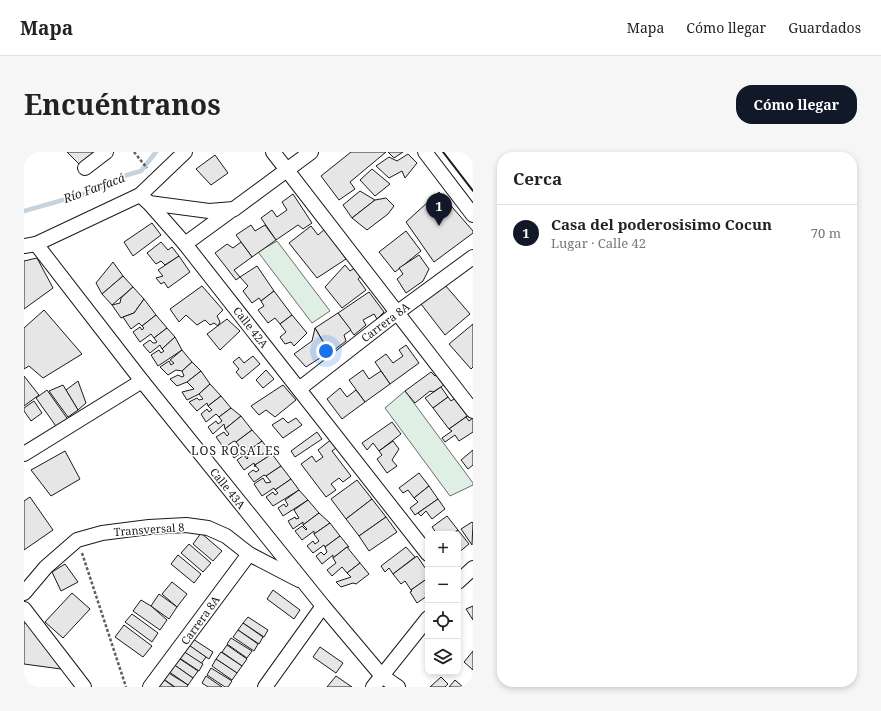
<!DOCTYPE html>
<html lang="es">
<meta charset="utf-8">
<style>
:root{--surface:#fff;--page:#f6f6f6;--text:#222;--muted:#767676;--line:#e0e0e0;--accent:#111827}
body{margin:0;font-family:"Noto Serif",serif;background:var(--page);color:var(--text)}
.controls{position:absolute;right:12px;bottom:12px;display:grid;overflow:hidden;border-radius:8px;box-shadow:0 2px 6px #0003}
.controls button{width:36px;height:36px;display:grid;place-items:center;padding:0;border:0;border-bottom:1px solid var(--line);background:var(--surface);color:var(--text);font:20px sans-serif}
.you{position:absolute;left:302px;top:199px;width:14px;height:14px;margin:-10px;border:3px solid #fff;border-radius:50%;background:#1a73e8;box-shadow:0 0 0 6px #1a73e833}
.badge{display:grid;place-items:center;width:26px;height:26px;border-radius:50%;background:var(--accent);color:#fff;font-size:13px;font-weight:700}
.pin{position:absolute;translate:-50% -33px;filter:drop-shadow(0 1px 2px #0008)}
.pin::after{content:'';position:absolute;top:21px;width:14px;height:12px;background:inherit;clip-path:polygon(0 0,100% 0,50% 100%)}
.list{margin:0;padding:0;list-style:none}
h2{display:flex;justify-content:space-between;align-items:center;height:52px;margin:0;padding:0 16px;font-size:17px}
h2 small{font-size:13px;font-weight:400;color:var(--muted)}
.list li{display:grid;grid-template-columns:26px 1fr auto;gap:12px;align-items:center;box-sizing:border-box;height:56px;padding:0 16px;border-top:1px solid var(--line)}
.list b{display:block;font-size:15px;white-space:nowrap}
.list p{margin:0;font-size:13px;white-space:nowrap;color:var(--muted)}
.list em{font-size:13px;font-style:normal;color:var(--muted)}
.icon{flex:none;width:22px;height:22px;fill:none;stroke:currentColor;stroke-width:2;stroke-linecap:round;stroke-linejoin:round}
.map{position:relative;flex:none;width:449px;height:535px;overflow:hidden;border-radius:16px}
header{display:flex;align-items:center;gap:24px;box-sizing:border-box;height:56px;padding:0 20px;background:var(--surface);border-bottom:1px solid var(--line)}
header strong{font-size:19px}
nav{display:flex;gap:22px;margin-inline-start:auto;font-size:14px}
.intro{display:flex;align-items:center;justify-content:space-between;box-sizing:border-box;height:96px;padding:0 24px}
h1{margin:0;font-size:28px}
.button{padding:10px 18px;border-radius:16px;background:var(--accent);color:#fff;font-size:14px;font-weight:700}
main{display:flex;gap:24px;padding:0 24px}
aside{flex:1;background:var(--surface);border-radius:16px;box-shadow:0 2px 6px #0003}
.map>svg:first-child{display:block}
</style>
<header>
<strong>Mapa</strong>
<nav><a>Mapa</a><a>Cómo llegar</a><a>Guardados</a></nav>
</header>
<div class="intro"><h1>Encuéntranos</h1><a class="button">Cómo llegar</a></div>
<main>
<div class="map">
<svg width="449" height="535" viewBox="0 0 449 535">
<rect width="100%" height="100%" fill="#fff"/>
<g fill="#e0efe3" stroke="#6a6a6a">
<path d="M253,89l53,70 -18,12 -54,-71z"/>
<path d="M381,239l68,92v2l-23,11 -65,-88z"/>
</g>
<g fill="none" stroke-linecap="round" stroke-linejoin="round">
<path stroke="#c6d2dc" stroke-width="4.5" d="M0,59l67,-19 36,-17 14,-4 15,-19"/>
</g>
<g fill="#e6e6e6" stroke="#1a1a1a">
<path d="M43,0h27l1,1 -16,11z"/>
<path d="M327,0h35l-36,30 5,7 -16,11 -18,-24z"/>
<path d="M364,0h15l-9,6z"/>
<path d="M384,2l9,9 -12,15 -3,-7 -13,7 -13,-12 13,-9 8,4z"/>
<path d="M191,3l13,18 -17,12 -15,-16z"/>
<path d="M348,17l18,15 -15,12 -15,-16z"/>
<path d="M336,39l15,9 -23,18 -9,-13z"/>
<path d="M415,40l34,39v2l-39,29 -28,-40z"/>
<path d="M269,42l19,29 -9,6 -5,-4 -22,15 -15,-22 11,-8 5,7 10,-7 -5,-8z"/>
<path d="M362,46l8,8 -6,8 -21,16 -15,-12 23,-18z"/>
<path d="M128,71l9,12 -28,21 -9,-14z"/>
<path d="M227,73l4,6 10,-6 11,15 -24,17 -16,-22z"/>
<path d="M287,74l7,9 7,-6 21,30 -29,19 -28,-35z"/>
<path d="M382,79l15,20 -26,21 -16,-20z"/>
<path d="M137,90l7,8 4,-3 7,9 -14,9 -4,-4 -5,3 -9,-11z"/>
<path d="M217,90l11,15 -18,13 6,7 -4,3 -21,-27 12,-9 6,4z"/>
<path d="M395,103l10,14 -6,12 -17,12 -9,-14 6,-5 -4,-6z"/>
<path d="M155,104l11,16 -22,16 -4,-6 -3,2 -5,-6 7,-2 -5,-6z"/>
<path d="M13,106l16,30 -29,21v-48z"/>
<path d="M89,110l10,14 -21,18 -6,-11z"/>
<path d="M321,113l5,6 6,-4 6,8 -4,4 8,11 -24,18 -17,-21z"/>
<path d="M233,114l17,25 -13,10 -2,-3 -7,5 -9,-12 5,-5 -8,-9z"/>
<path d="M99,124l10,11 -21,18 -10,-11z"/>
<path d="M421,133l25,29 -25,21 -24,-31z"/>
<path d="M178,134l21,24 -6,6 3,6 -2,4 -4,-3 -4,2 -5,-5 -8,5 -11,-10 -7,7 -9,-13z"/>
<path d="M109,135l11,12 -10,14 -13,5 -9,-13 8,-2 1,-5z"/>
<path d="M250,139l18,24 -12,9 -5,-6 -7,5 -10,-13 6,-4 -3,-5z"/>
<path d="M345,140l15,20 -7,7 -3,-5 -11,6 3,5 -12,10 -16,-22z"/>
<path d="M120,147l12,16 -14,11 -3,-3 -8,6 -8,-12 11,-4z"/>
<path d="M20,158l38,44 -39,24 -14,-12 -5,3v-41z"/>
<path d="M314,161l13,17 -7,5 2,6 -16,12 -15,-25z"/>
<path d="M132,163l11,13 -13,10 -3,-4 -11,8 -7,-10 7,-5 2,3 2,-2 -2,-2z"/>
<path d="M268,163l15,18 -13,13 -3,-4 -6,2 -5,-7 6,-5 -6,-8z"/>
<path d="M203,167l13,12 -20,19 -13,-16z"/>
<path d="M449,172v43l-2,2 -22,-25z"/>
<path d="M143,176l8,9 -13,12 -2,-4 -10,8 -7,-8 7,-5 3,3h2l2,-1 -3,-4z"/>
<path d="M291,176l11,19 -6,5 3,4 -17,11 -12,-13 18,-13z"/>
<path d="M151,185l7,13 -24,16 -7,-11 8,-5 2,3 3,-2 -2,-2z"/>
<path d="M382,193l13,18 -29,21 -15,-22 11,-8 7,9 10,-7 -4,-6z"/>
<path d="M158,198l10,12 -10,9 -6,-1 -8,5 -8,-8 9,-6 2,4 3,-2 -4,-3z"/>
<path d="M229,204l7,8 -18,15 -6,-7 3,-3 -6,-7 6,-5 5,6z"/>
<path d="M168,210l9,9 -14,11 -10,4 -7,-7 8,-4 4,2 2,-1 -2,-5z"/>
<path d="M242,218l8,9 -11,9 -7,-8z"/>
<path d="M339,218l6,9 12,-8 9,13 -25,18 -16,-22z"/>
<path d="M177,219l9,13 -11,10 -12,6 -5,-8 12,-3 -7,-7z"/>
<path d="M407,220l4,4 6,-4 7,9 -7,6 -8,5 -3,-1 -15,12 -10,-12z"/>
<path d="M0,224l15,19 -15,11z"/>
<path d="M54,229l8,22 -8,7 -12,-20z"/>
<path d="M186,232l11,12 -13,10 -1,-3 -10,8 -8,-9 8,-4 2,2 4,-1 -4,-5z"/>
<path d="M39,233l15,25 -10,7 -19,-26z"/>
<path d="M259,233l13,15 -21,17 -9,-7 -7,5 -8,-9z"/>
<path d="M417,235l7,10 -15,11 -8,-10z"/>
<path d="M316,236l7,9 9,-7 9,12 -23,17 -15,-20z"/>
<path d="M23,238l22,31 -11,8 -22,-31z"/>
<path d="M197,244l10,12 -12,9 -3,-3 -10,8 -5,-8 6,-5 2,3 3,-2 -4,-4z"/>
<path d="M424,245l3,4 6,-4 13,17 -21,15 -16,-21z"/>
<path d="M10,249l8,12 -11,8 -7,-10v-3z"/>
<path d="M207,256l10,8 -16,13 -1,-5 -11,10 -5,-7 8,-6 2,3 4,-3 -3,-4z"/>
<path d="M217,264l11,14 -16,12 -2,-1 -10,7 -8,-11 8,-5 3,4 2,-2 -4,-5z"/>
<path d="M442,265l3,4 4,-3v14l-14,9 -4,-6 -10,7 -3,-4 10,-7 -3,-2z"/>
<path d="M259,266l5,5 8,-5 6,7 -19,13 -11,-13z"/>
<path d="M368,270l9,12 -22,17 -6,-8 -6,7 -5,-7z"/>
<path d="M228,278l10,11 -17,12v-3l-11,8 -5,-8 6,-4 1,2 3,-2 -3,-4z"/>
<path d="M293,280l5,7 -27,18 -4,-6z"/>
<path d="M309,286l6,8 -7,5 19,25 -8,6 -4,-4 -8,6 5,6 -10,7 -25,-33 11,-8 4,6 7,-5 -5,-7z"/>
<path d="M238,289l10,13 -17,11v2l-1,-4 -10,7 -7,-10 7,-5 3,4 1,-1 -3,-5z"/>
<path d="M369,289l6,8 -7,11 5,6 -10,7 -10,-14 5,-4 -3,-4z"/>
<path d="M449,298v15l-5,4 -7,-9z"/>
<path d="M41,299l15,28 -29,17 -20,-26z"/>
<path d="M248,302l9,12 -15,10 -2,-1 -10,7 -6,-8 5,-4 3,2 3,-2 -4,-5z"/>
<path d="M257,314l10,13 -16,11 -1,-2 -12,8 -8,-12 9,-6 3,5 5,-1 -5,-6z"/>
<path d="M395,321l10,13 -15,12 -6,-8 -5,3 -4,-5z"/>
<path d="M267,327l8,11 -26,16 -7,-9 7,-5 2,3 3,-2 -3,-3z"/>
<path d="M333,328l15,19 -26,20 -15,-20z"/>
<path d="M405,334l9,13 -23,16 -5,-7 8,-6 -4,-4z"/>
<path d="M275,338l9,10 -25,16 -5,-8 6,-4 2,3 2,-2 -3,-5z"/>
<path d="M6,345l23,33 -29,20v-49z"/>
<path d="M348,347l14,18 -27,19 -13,-17z"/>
<path d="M414,347l7,10 -13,10 -6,-8 -5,5 -3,-3z"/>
<path d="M284,348l11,13 -16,12v-3l-10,7 -5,-8 7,-4 1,2 3,-1 -5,-8z"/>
<path d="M295,361l11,10 -16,11v-3l-12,9 -7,-9 7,-5 4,4 1,-1 -4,-4z"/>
<path d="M423,364l11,14 -5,4h-16l-5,-7z"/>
<path d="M362,365l11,15 -28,19 -10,-15z"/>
<path d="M448,370l1,1 -1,22 -11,-16z"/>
<path d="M306,371l10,13 -15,11 -1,-2 -11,8 -6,-7 6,-5 2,3 4,-3 -5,-7z"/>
<path d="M434,378l11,14 -11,9v-19h-5z"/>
<path d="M177,381l21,18 -9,10 -20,-17z"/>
<path d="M316,384l9,11h-2l-14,11v-3l-11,9 -6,-8 5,-4 3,3 3,-3 -2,-5z"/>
<path d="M165,392l22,19 -8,9 -22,-19z"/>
<path d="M323,395l13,16 -13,10 -5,-6 -10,9 -5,-6 9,-7 -3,-5z"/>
<path d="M382,395l9,10 -22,17 -4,-6 -4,4 -4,-6z"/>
<path d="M154,403l23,19 -7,9 -23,-19z"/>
<path d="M393,404l11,16v6l-17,12 -6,-9 -4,3 -8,-10z"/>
<path d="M336,411l9,11 -13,10 -3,-1 -12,4 -5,-5 15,-5 -4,-4z"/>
<path d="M41,412l13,18 -17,9 -9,-19z"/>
<path d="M404,426v13l-3,2 2,3 -10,7 -7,-11 2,-1 -1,-1z"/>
<path d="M148,430l15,12 -10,13 -15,-13z"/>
<path d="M249,438l27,20 -6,9 -27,-20z"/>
<path d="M48,441l18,16 -27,29 -18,-16z"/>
<path d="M135,442l18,13 -8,12 -18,-13z"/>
<path d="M117,448l10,6 16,14 -7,10 -27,-19z"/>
<path d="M449,454v14l-7,-11z"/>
<path d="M108,462l26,19 -6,9 -27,-20z"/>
<path d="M224,465l20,13 -4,7 -21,-14z"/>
<path d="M3,470l34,47 -37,-5v-40z"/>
<path d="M219,471l20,14 -4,7 -21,-14z"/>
<path d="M100,473l28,21 -9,11 -28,-20z"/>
<path d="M214,478l20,14 -4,7 -21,-14z"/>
<path d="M207,486l21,13 -5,7 -20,-14z"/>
<path d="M169,487l20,13 -4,7 -21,-14z"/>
<path d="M162,491l20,14 -5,7 -20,-14z"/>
<path d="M203,493l20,14 -5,7 -20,-14z"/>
<path d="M296,495l23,16 -7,10 -23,-16z"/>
<path d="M159,499l20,13 -4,7 -21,-14z"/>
<path d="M449,499v19l-9,-8z"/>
<path d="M197,500l21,14 -5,7 -21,-14z"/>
<path d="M153,505l21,14 -5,7 -20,-14z"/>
<path d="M192,507l21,14 -5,7 -20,-14z"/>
<path d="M149,512l20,14 -5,7 -20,-14z"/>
<path d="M187,516l21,13 -4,6h-3l-18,-12z"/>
<path d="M143,520l21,13 -1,2h-12l-13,-9z"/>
<path d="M182,524l16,11h-14l-6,-4z"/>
<path d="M312,524l16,11h-25z"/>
<path d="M417,525l7,7 -3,3h-15z"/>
<path d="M139,527l11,8h-14l-2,-1z"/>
<path d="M431,528l8,7h-14z"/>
</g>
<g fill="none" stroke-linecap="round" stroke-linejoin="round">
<g stroke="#1a1a1a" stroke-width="16">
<g id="minor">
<path d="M249,0l200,259"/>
<path d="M401,0l48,63"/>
<path d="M61,16l21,-16"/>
<path d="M116,43l9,8 36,41 243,310"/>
<path d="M125,51l60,8 25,-2 77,-57"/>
<path d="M12,92l106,137 181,225 59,70 16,11"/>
<path d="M161,92l48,-35"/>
<path d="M0,94l12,-2 104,-49 45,-43"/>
<path d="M275,237l99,-77 75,-55"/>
<path d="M0,302l118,-73"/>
<path d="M434,430l15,-14"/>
<path d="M0,441l22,-26 31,-27 25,-7 47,-6 37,-2 22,3 18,8 23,18 50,26"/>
<path d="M0,457l60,78"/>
<path d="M126,535l99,-133"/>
<path d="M241,535l58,-81"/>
<path d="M349,535l55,-69"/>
</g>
</g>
<g stroke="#5f5f5f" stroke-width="2.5" stroke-dasharray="3 2" stroke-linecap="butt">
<path d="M110,0l13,16"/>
<path d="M58,401l44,134"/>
</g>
<use href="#minor" stroke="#fff" stroke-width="14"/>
<path stroke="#1a1a1a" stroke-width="2" d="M419,0l30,39"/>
</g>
<g text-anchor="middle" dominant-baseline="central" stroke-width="3" stroke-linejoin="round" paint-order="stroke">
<g font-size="11" fill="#1a1a1a" stroke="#fff">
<text transform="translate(361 170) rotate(-37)">Carrera 8A</text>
<text transform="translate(227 175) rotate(52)">Calle 42A</text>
<text transform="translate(204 336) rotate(51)">Calle 43A</text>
<text transform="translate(125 377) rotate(-4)">Transversal 8</text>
<text transform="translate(176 468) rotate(-54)">Carrera 8A</text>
</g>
<g font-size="12" font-style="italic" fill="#1a1a1a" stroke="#fff">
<text transform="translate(70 36) rotate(-20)">Río Farfacá</text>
</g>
<g font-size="12" letter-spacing="1" fill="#1a1a1a" stroke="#fff">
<text x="212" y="298">LOS ROSALES</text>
</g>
</g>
</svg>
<div class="controls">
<button>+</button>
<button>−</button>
<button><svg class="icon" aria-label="locate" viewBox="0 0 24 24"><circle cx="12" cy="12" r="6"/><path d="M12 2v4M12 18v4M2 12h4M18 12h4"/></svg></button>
<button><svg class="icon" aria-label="layers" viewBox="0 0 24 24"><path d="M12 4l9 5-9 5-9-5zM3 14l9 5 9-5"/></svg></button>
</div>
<div class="you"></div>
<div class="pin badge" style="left:415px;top:74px">1</div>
</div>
<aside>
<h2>Cerca<small></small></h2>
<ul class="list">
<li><span class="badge">1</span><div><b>Casa del poderosisimo Cocun</b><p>Lugar · Calle 42</p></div><em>70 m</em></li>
</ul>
</aside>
</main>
